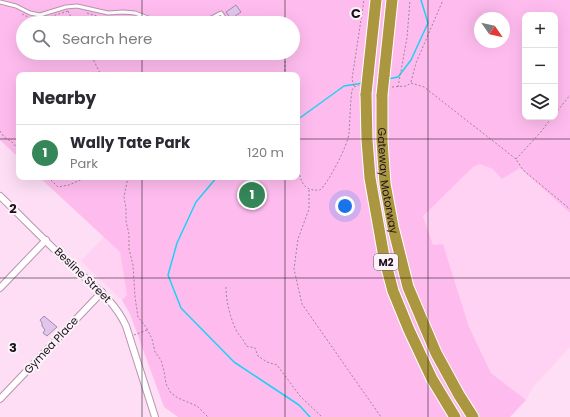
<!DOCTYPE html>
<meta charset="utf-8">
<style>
:root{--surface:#fff;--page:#f7f7f7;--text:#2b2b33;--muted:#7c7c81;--line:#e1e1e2;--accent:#358658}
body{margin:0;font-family:Poppins,sans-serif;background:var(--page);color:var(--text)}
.controls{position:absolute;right:12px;top:12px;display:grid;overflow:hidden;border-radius:8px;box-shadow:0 4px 16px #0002}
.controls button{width:36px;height:36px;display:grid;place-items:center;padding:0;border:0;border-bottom:1px solid var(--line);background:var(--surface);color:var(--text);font:20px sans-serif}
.compass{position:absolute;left:474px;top:12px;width:36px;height:36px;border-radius:50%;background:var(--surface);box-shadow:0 4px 16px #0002;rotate:124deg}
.you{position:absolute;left:345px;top:206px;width:14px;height:14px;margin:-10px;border:3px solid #fff;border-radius:50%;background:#1a73e8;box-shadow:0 0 0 6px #1a73e833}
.badge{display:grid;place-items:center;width:26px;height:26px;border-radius:50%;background:var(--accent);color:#fff;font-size:13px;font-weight:700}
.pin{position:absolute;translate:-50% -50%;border:2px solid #fff;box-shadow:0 1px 4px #0006}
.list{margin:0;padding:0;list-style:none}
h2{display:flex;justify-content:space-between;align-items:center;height:52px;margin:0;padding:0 16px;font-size:17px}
h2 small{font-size:13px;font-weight:400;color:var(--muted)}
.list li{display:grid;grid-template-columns:26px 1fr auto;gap:12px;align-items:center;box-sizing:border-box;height:56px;padding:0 16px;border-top:1px solid var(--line)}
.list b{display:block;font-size:15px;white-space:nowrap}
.list p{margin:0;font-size:13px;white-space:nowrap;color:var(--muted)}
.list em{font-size:13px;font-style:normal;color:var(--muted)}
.icon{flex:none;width:22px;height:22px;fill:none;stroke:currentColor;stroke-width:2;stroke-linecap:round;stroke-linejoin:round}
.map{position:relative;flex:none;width:570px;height:417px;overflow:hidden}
.search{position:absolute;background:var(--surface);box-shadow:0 4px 16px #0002;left:16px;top:16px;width:284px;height:44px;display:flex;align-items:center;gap:10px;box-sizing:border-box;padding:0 14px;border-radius:22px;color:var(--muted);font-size:15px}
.panel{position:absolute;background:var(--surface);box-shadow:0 4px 16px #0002;left:16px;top:72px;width:284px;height:108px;border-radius:8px}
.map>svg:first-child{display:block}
</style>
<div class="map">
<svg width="570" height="417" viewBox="0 0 570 417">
<rect width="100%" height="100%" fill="#fddef5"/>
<g fill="#ffd1f3">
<path d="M495,145l75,68v134l-37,40 -7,13 -35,-27 -22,-46 -26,-83 -10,2 -10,-30z"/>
<path d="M104,237l16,15 7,43 -5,5 -41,-39z"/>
</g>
<path fill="#febcee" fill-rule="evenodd" d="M0,0h570v213l-50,-45 -18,11 -9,-10 -13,-5 -7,3 -50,49 10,29 10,-1 26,83 22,46 35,27 -16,17h-332l-14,-10 -34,-93 -8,-14 5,-5 -7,-43 -81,-75h258v-102h-278v83l-19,-18zM525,15h30v102h-30zM480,18h24v24h-24zM23,23h270v30h-270z"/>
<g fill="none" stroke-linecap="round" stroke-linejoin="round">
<g stroke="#1ed1f2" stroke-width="1.5">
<path d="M388,79l10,-2 13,-17 17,-37 -7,-23"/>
<path d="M297,120l47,-34 19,-3"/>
<path d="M217,177l-21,25 -19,41 -9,32 13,33 53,54 65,43 11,12"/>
</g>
</g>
<g fill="#e0c6eb" stroke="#a28aad">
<path d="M236,5l5,7 -10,7 -5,-7z"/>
<path d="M44,316l13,11 -10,9 -4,-3 2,-3 -3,-4v-3l-2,-3z"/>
</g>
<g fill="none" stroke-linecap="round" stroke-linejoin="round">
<g stroke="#b994af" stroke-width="5">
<g id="lane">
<path d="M0,2l16,4 14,7 10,2 26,-8 11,-1 31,7 15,-1 12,1 26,10"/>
<path d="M202,23l19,-10 7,10"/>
</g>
</g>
<g stroke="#b994af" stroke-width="8">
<g id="street">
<path d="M0,196c24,23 48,48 73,71 20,18 42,34 53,59l29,91"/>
<path d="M0,288l46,-48"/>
<path d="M0,399l102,-107"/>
</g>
</g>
<g stroke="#fff" stroke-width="13">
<g id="highway">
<path d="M368,75l8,-75"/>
<path d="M384,76l8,-76"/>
<path d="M366,94l1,46 3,38 14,79 9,34 16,39 23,49 23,38"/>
<path id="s1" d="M382,95v46l3,43 8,43 15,60 28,66 23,42 14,22"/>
</g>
</g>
<g stroke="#9c8596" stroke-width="1" stroke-dasharray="2 2" stroke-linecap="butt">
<path d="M68,11l6,12"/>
<path d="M87,13l13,4h23"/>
<path d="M22,14l6,3"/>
<path d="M43,19l25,-8"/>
<path d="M90,53l11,22"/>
<path d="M285,53v22"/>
<path d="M411,82l5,-19 27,-63"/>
<path d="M354,86l-2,-7 12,-79"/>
<path d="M392,87l14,-1 5,-3 13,4 92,72 7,11 47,39"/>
<path d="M398,87l9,-49 3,-38"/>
<path d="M555,114l15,-19"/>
<path d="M0,131l4,6 8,5 7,8"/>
<path d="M297,159c3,16 2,33 23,31 9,-8 28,-45 29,-57 1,-14 1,-28 3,-43l2,-3 5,-2"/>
<path d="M516,159l24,-26 12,-16"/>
<path d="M48,177l10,10 11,-2 18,-8"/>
<path d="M128,177l-4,20 2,11v13l3,13v15l4,16 2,32 3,20 8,10 6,12 3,13 6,8 3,11 2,13 5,9 7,5 19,8 11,11"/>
<path d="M309,190v19l-11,30 -4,30 8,35 79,113"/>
<path d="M226,287c0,14 4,30 10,43 3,6 8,9 10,16l9,2 3,8 9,6 10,3 23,31 22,21"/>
<path d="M134,335l13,-5"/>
</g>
<use href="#lane" stroke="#fff" stroke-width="3"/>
<use href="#street" stroke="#fff" stroke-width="6"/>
<use href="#highway" stroke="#ac9741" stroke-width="11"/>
<g stroke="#fff" stroke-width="13" stroke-linecap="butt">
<g id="highway-bridge">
<path d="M366,94l2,-19"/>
<path d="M382,95l2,-19"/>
</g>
</g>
<use href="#highway-bridge" stroke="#ac9741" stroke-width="11"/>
</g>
<path fill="none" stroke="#1e111b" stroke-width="1" stroke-opacity="0.55" d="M142,0v23M285,0v23M428,0v417M142,53v22M285,53v22M0,139h19M297,139h273M142,177v240M285,177v240M0,278h570"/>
<g text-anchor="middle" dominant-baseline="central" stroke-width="4" stroke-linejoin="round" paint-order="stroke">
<rect fill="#fbf3f9" stroke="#60555e" stroke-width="1" x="374" y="254" width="24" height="16" rx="3"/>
<g font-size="10" font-weight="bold" fill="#1e111b">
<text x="386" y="262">M2</text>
</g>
<g font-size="11" fill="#1e111b" stroke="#fbf3f9">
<text stroke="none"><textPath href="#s1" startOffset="86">Gateway Motorway</textPath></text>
<text transform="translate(83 275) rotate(44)">Besline Street</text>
<text transform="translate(51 345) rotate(-47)">Gymea Place</text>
</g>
</g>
<g font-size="13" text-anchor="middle" font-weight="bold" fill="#1e111b" stroke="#fbf3f9" stroke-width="4" stroke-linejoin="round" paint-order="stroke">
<text x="356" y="18">C</text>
<text x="13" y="213">2</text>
<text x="13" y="352">3</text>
</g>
</svg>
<div class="controls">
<button>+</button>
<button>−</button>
<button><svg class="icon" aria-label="layers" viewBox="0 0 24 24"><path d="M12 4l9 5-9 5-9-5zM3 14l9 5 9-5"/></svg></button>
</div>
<svg class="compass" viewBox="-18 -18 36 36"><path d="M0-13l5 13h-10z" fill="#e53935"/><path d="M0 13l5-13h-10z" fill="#7c7c81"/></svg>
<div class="you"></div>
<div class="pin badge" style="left:252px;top:195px">1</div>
<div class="search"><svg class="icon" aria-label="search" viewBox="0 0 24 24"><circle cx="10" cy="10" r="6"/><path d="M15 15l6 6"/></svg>Search here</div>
<section class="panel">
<h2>Nearby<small></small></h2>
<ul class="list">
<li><span class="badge">1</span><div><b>Wally Tate Park</b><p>Park</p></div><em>120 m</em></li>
</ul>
</section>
</div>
